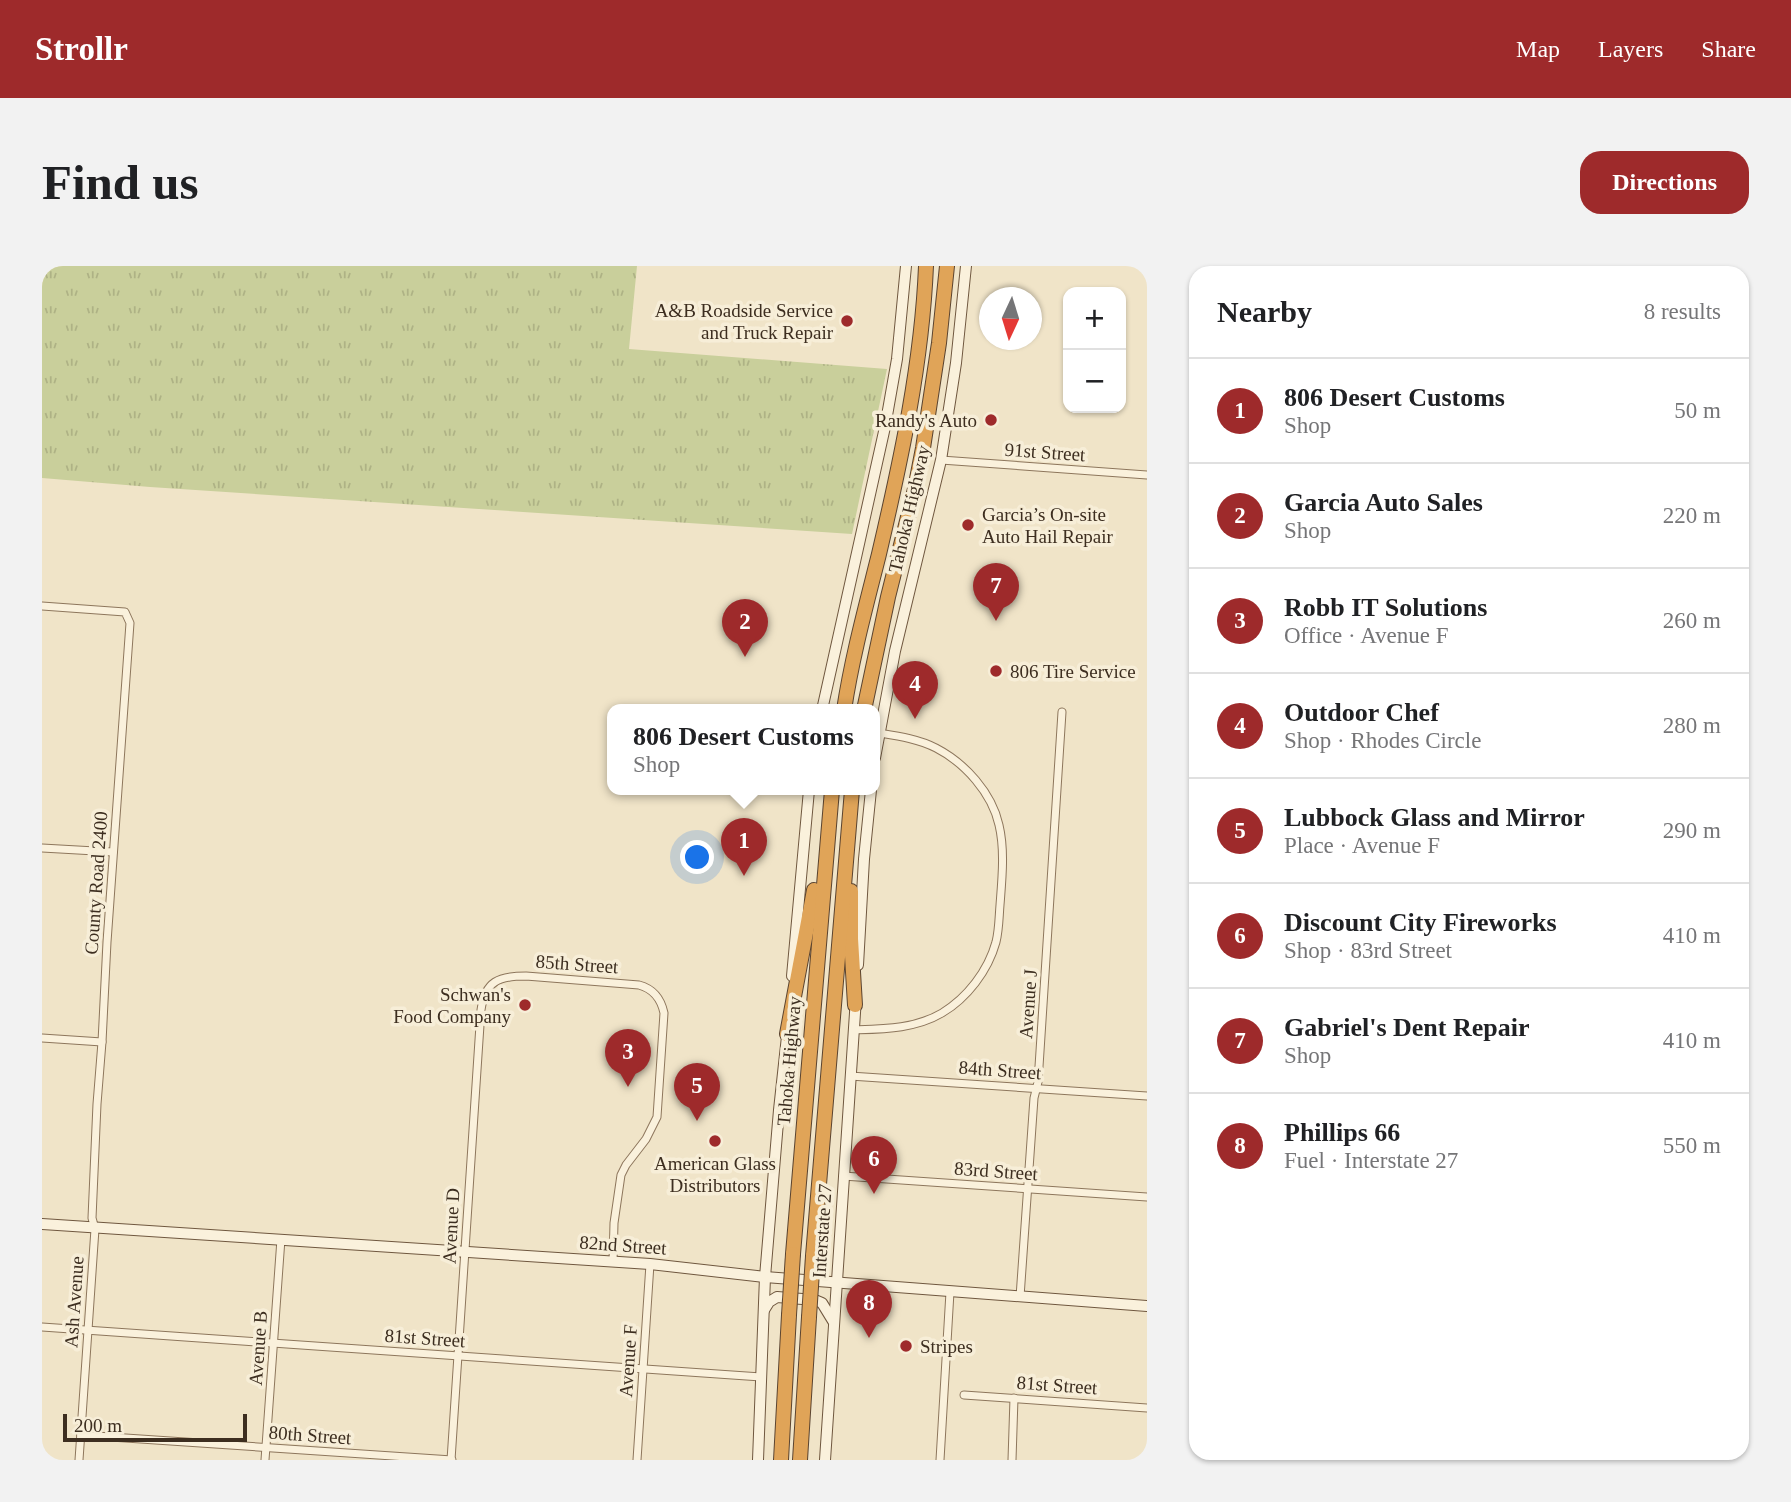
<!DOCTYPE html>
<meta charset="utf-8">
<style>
:root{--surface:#fff;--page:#f2f2f2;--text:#202124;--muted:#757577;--line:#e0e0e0;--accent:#9e2a2b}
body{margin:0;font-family:"Times New Roman",serif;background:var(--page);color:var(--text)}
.controls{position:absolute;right:21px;top:21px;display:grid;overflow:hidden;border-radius:14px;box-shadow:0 2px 5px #0004}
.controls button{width:63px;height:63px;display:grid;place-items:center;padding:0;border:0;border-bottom:2px solid var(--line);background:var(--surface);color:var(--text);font:35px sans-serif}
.compass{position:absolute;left:937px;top:21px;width:63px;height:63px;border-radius:50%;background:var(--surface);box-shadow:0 2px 5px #0004;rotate:184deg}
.scale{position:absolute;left:21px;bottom:18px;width:184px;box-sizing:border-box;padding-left:7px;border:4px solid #3d2e20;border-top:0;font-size:19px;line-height:24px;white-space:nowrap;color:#3d2e20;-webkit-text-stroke:5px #f7eed8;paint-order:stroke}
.you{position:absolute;left:656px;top:592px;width:24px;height:24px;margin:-18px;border:5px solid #fff;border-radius:50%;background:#1a73e8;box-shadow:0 0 0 10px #1a73e833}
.badge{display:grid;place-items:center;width:46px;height:46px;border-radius:50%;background:var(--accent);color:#fff;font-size:23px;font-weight:700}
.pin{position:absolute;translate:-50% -58px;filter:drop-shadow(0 2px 4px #0008)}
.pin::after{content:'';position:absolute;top:37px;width:24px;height:21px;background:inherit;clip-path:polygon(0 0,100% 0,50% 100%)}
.popup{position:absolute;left:565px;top:438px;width:273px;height:91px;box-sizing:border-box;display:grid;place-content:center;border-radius:14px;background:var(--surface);filter:drop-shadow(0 2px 5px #0005);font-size:23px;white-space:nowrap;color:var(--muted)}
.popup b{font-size:26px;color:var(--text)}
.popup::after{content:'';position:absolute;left:50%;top:100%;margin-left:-14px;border:14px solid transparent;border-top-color:var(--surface)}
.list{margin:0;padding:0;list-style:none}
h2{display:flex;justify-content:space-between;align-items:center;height:91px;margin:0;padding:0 28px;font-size:30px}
h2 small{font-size:23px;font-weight:400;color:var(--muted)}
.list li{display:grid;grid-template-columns:46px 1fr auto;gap:21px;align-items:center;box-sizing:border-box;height:105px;padding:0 28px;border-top:2px solid var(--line)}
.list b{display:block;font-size:26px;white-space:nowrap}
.list p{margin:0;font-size:23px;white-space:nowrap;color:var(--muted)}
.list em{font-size:23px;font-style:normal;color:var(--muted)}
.map{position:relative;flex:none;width:1105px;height:1194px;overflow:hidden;border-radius:21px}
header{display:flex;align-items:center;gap:42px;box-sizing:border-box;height:98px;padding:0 35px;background:var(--accent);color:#fff}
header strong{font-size:33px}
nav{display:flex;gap:38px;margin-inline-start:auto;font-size:24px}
.intro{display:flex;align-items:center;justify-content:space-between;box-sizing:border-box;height:168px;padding:0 42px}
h1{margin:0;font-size:49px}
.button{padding:18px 32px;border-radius:21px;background:var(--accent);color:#fff;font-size:24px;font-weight:700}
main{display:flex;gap:42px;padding:0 42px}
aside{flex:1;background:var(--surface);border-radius:21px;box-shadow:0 2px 5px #0004}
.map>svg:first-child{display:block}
</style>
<header>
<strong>Strollr</strong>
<nav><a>Map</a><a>Layers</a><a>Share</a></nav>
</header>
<div class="intro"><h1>Find us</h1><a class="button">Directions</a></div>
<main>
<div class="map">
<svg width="1105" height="1194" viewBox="0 0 1105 1194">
<defs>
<pattern id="grass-tufts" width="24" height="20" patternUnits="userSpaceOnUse" patternTransform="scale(1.75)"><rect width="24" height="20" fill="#c9cf9b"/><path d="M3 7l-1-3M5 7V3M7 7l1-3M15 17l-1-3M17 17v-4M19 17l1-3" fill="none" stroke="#aeb285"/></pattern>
</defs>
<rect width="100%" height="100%" fill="#f0e4c8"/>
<path fill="url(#grass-tufts)" d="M0,0h595l-8,83 258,20 -35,165 -702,-47 -108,-9z"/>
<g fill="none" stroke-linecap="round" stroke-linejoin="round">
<g stroke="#8d765c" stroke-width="9">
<g id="street">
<path d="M899,194l206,15"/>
<path d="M0,340l83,6 5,11 -23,319 -5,100 -5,62 -5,114 3,11 -16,231"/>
<path d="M0,582l71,4"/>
<path d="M811,764c30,-1 62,-1 89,-17 25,-15 46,-42 54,-71 3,-12 3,-25 4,-37 2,-26 5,-55 -1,-80 -7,-32 -34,-62 -63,-77 -17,-9 -38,-12 -57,-15"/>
<path d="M0,772l60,4"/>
<path d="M808,810l297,20"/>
<path d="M801,910l304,21"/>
<path d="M978,1031l14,-199 4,-16 24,-370"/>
<path d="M0,1061l719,50"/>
<path d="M922,1129l183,13"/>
<path d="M39,1169l371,25"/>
<path d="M223,1194l16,-221"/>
<path d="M409,1194l30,-450c4,-29 18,-34 45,-34l113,9c15,4 22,14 25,28l-7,104 -11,22 -20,26 -5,10 -7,48 -1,39"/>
<path d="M595,1194l13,-196"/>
<path d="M898,1194l10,-168"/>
<path d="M970,1194l2,-62"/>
</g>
</g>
<g stroke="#6f573f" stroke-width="12">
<g id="secondary">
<path d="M780,444l63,-283 12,-68 9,-93"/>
<path d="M833,492l20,-107 46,-191 15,-97 10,-97"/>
<path d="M816,699l6,-106 7,-69"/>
<path d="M750,710l17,-186"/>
<path d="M0,958l608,40 115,13 382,29"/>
<path d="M722,1044l5,-8 8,-5 38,3 7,3 11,18"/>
<path d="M716,1194l7,-183 14,-167 9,-83"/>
<path d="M783,1194l31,-462"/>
</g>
</g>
<g stroke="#5b4430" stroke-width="16">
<g id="highway">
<path d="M802,444c8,-53 22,-104 35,-156 22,-94 43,-191 47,-288"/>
<path d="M822,444l24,-113 27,-108 8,-41 16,-105 8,-77"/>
<path d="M809,625v48l4,66"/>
<path d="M745,768l27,-144"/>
<path d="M751,988l39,-464"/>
<path d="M771,990l39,-466"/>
<path d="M739,1194l8,-145"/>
<path d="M758,1194l9,-143"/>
</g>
</g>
<use href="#street" stroke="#faf1dc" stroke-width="7"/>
<use href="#secondary" stroke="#faf1dc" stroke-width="10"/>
<use href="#highway" stroke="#e0a458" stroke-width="14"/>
<g stroke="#5b4430" stroke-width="16" stroke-linecap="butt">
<g id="highway-bridge">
<path d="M747,1049l4,-61"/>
<path d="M767,1051l4,-61"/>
</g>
</g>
<use href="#highway-bridge" stroke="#e0a458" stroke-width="14"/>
</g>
<g fill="#9e2a2b" stroke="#f7eed8" stroke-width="2.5">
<circle cx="805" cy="55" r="7"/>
<circle cx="949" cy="154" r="7"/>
<circle cx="926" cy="259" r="7"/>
<circle cx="954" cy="405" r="7"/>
<circle cx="483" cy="739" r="7"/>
<circle cx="673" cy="875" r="7"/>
<circle cx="864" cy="1080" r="7"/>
</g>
<g text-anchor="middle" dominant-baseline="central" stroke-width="7" stroke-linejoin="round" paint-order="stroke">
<g font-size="19" fill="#3d2e20" stroke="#f7eed8" text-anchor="end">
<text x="791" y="44">A&amp;B Roadside Service<tspan x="791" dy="22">and Truck Repair</tspan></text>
<text x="935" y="154">Randy's Auto</text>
<text x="940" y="248" text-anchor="start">Garcia’s On-site<tspan x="940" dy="22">Auto Hail Repair</tspan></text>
<text x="968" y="405" text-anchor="start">806 Tire Service</text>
<text x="469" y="728">Schwan's<tspan x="469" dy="22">Food Company</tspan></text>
<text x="673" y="897" text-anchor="middle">American Glass<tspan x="673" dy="22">Distributors</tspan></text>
<text x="878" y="1080" text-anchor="start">Stripes</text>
</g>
<g font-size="19" fill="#3d2e20" stroke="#f7eed8">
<text transform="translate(1003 186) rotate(4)">91st Street</text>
<text transform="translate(867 243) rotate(-77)">Tahoka Highway</text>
<text transform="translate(54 617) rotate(-86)">County Road 2400</text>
<text transform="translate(535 698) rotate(4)">85th Street</text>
<text transform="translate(986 738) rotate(-86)">Avenue J</text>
<text transform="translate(747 795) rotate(-85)">Tahoka Highway</text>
<text transform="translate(958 804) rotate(4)">84th Street</text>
<text transform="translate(954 905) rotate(4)">83rd Street</text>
<text transform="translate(409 960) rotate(-87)">Avenue D</text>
<text transform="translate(780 965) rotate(-86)">Interstate 27</text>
<text transform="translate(581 979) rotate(4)">82nd Street</text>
<text transform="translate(32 1036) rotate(-86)">Ash Avenue</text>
<text transform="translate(383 1072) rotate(4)">81st Street</text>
<text transform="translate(216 1082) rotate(-86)">Avenue B</text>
<text transform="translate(586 1095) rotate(-86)">Avenue F</text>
<text transform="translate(1015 1119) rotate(4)">81st Street</text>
<text transform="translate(268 1169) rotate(4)">80th Street</text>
</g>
</g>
</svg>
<div class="controls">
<button>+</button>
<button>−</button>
</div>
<svg class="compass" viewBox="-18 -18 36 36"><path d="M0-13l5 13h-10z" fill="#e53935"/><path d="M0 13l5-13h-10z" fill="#757577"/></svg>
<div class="scale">200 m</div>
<div class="you"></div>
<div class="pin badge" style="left:702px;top:610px">1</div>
<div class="popup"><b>806 Desert Customs</b>Shop</div>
<div class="pin badge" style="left:703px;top:391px">2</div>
<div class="pin badge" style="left:586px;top:821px">3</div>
<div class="pin badge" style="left:873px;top:453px">4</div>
<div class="pin badge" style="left:655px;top:855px">5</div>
<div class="pin badge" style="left:832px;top:928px">6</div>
<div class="pin badge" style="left:954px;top:355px">7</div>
<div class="pin badge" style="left:827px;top:1072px">8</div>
</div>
<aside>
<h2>Nearby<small>8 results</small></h2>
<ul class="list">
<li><span class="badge">1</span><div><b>806 Desert Customs</b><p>Shop</p></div><em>50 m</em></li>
<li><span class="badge">2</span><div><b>Garcia Auto Sales</b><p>Shop</p></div><em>220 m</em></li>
<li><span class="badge">3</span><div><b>Robb IT Solutions</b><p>Office · Avenue F</p></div><em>260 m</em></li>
<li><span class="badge">4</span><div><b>Outdoor Chef</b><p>Shop · Rhodes Circle</p></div><em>280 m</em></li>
<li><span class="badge">5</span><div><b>Lubbock Glass and Mirror</b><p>Place · Avenue F</p></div><em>290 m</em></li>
<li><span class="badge">6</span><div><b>Discount City Fireworks</b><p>Shop · 83rd Street</p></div><em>410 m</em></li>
<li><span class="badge">7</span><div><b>Gabriel's Dent Repair</b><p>Shop</p></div><em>410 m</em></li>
<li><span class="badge">8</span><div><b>Phillips 66</b><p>Fuel · Interstate 27</p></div><em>550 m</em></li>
</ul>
</aside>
</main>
